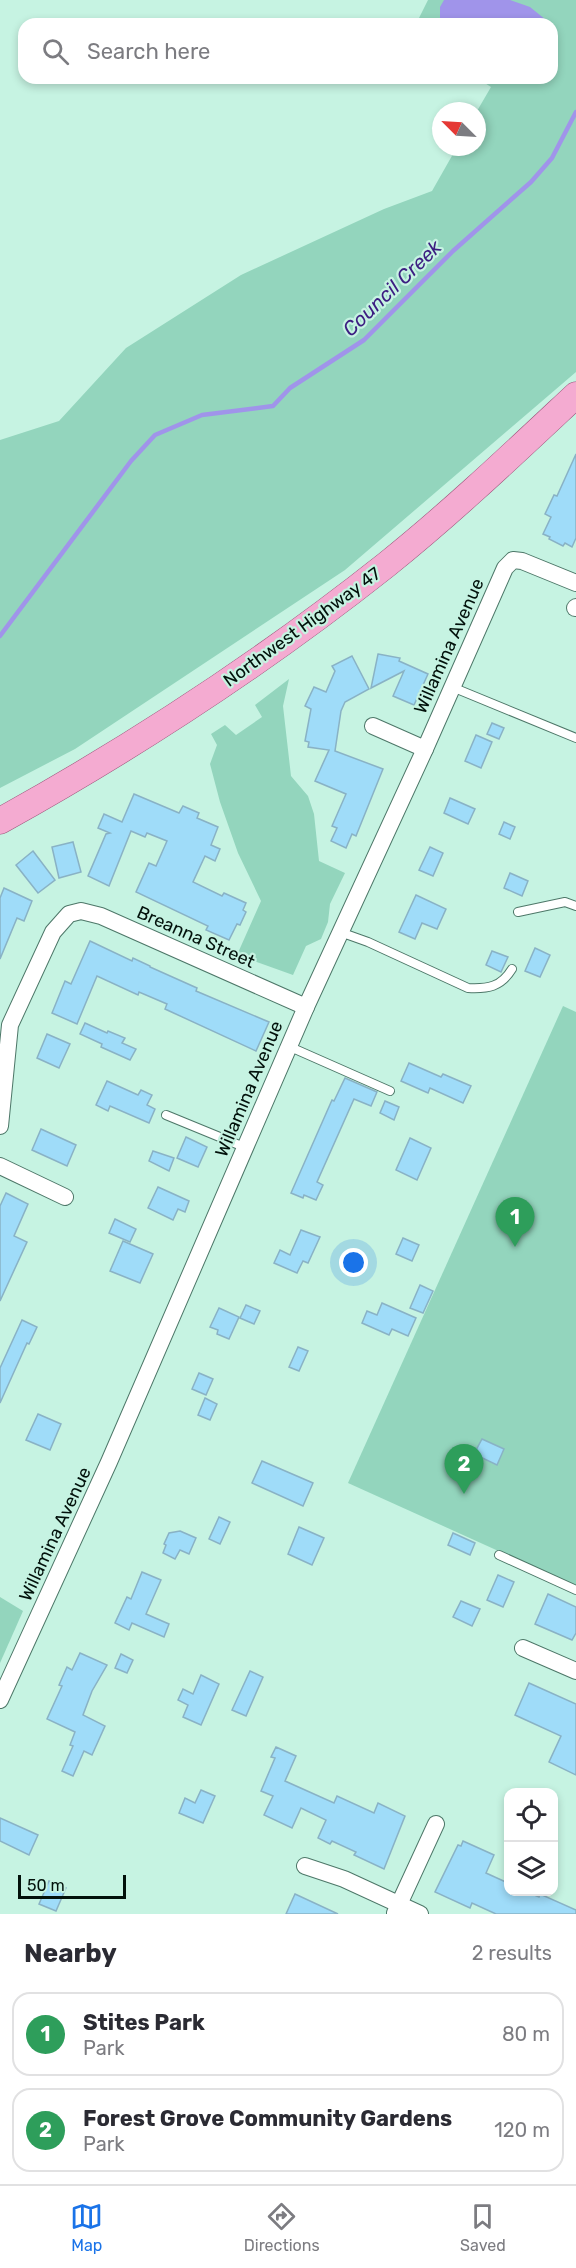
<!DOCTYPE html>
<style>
:root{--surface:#fff;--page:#f7f7f7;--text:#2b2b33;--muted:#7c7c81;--line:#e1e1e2;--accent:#1a73e8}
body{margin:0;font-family:Rubik,sans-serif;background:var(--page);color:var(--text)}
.controls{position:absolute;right:18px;bottom:18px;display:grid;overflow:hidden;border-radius:12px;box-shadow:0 3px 9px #0003}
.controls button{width:54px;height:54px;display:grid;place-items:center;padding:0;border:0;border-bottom:2px solid var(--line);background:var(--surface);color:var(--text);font:30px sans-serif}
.compass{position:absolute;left:432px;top:102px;width:54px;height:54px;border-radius:50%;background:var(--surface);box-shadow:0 3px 9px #0003;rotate:294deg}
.scale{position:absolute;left:18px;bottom:15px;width:108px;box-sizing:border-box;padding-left:6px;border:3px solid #02110b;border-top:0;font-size:16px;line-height:21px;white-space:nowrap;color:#02110b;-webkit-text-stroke:4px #c6f3e2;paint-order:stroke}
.you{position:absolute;left:354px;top:1263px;width:21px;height:21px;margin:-15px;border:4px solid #fff;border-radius:50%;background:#1a73e8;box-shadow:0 0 0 9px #1a73e833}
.badge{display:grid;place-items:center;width:39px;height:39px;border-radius:50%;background:var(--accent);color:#fff;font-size:20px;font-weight:700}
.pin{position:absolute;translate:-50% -50px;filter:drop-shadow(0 2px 3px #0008)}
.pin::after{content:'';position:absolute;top:32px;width:21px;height:18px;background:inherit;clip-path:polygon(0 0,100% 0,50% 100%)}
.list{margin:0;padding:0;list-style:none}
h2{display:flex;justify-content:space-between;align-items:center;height:78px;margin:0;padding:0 24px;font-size:26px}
h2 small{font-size:20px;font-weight:400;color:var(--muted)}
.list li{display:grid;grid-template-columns:39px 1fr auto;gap:18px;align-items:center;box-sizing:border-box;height:84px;margin:0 12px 12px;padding:0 12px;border:2px solid var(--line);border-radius:18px}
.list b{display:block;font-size:22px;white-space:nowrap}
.list p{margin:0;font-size:20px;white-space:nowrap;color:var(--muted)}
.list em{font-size:20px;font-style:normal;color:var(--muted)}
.icon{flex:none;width:33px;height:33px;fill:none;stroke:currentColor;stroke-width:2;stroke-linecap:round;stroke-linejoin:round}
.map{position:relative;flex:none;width:576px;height:1914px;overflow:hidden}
.search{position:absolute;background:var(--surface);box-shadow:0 3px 9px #0003;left:18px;right:18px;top:18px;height:66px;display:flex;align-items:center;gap:15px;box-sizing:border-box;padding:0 21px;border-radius:18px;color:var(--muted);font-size:22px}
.sheet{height:270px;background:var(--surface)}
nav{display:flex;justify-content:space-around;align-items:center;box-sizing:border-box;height:84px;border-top:2px solid var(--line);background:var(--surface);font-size:16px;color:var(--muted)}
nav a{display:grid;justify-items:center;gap:3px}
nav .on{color:var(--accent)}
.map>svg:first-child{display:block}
</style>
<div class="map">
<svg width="576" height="1914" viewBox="0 0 576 1914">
<rect width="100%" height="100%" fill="#c6f3e2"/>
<g fill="#93d5bd">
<path d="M428,0h148v372l-231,198 -270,179 -75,39v-348l59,-19 67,-73 115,-73 143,-66 48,-18 25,-44h20v-36l14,-24 -14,-9h75v-54h-136z"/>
<path d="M289,679l-6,27 8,70 17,20 6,18 5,47 26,12 -15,31 -2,18 -7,17 -15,7 -13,29 -56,-20 24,-54 -23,-48 -18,-51 -10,-38 7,-19 -6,-11 14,-9 11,10 26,-18 -7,-12z"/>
<path d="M563,1006l13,6v574l-228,-103z"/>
<path d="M0,1597l23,14 -23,52z"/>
</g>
<path fill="#a094ea" d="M444,0h66l20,7 21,17h-111v-17z"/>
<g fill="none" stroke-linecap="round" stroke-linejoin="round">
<path stroke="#a094ea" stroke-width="4.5" d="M0,636l131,-175 24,-26 47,-20 71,-9 17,-18 74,-48 89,-89 78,-69 21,-24 24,-46"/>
</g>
<g fill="#9fdcf9" stroke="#89b2c5" stroke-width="1.5">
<path d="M576,454v84l-4,9 -7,-4 -2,3 -14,-7 1,-2 -7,-3 8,-17 -6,-3 9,-19 3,1z"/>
<path d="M378,654l22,4 -1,3 29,13 -14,31 -21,-9 11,-25 -33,17z"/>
<path d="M352,656l17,33 -24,13 -4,9 -6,40 48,18 -27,67 -4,-2 -6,14 -15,-7 6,-13 -5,-2 14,-32 -31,-13 14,-31 -21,-3 1,-5 -4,-1 6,-32 -6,-3 9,-19 12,5 9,-21 -3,-5z"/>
<path d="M492,723l12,5 -5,11 -12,-5z"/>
<path d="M476,735l16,7 -11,26 -16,-7z"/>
<path d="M134,794l45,19 4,-7 16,7 -2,5 21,9 -7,18 9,4 -5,12 -10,-5 -12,26 29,14 2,-3 22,10 -3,7 3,2 -6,13 -3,-1 -8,16 -23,-10 2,-4 -72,-34 13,-29 7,3 11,-25 -20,-8 -2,4 -14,-6 -22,55 -21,-10 18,-42 4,-1 -12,-5 6,-14 18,8z"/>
<path d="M450,798l25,11 -7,15 -24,-11z"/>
<path d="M504,822l11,5 -5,12 -11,-5z"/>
<path d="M73,842l8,30 -22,6 -7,-31z"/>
<path d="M430,847l13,6 -10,23 -14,-6z"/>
<path d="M33,851l22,29 -17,13 -22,-28z"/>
<path d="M510,873l18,8 -6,15 -18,-8z"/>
<path d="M4,888l28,13 -8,20 -7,-3 -17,41v-61z"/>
<path d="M416,895l30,14 -9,20 -15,-6 -7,16 -16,-7z"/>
<path d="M90,941l42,20 1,-3 17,8v1l47,21 -1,3 73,31 -13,29 -91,-42 2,-5 -28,-12 -1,3 -41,-19 -20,48 -25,-11 13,-32 6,3z"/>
<path d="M535,948l15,7 -10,22 -15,-6z"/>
<path d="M492,951l16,6 -7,15 -15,-7z"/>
<path d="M85,1023l22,10 1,-2 17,7 -3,5 14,6 -6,11 -29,-13 1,-3 -22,-10z"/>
<path d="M47,1034l23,10 -11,24 -22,-10z"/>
<path d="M409,1063l32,14 2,-3 28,12 -8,17 -33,-15 -2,5 -27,-12z"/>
<path d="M345,1078l32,14 -6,14 -17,-7 -37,83 6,3 -7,15 -12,-5 -1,3 -12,-5 41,-93 2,1z"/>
<path d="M107,1081l31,14 3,-5 11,5 -5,10 8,4 -6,14 -39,-17 -2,5 -12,-6z"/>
<path d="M385,1101l14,6 -5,13 -14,-7z"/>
<path d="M41,1129l35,16 -9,21 -35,-16z"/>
<path d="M186,1137l21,10 -9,20 -21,-9z"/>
<path d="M410,1138l21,10 -14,32 -21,-10z"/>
<path d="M153,1151l21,7 -5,13 -20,-10z"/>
<path d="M158,1187l31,14 -4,11 -7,-3 -5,11 -25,-12z"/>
<path d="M6,1193l22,11 -14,32 13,6 -27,59v-95z"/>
<path d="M115,1219l21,10 -6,13 -21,-9z"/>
<path d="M301,1230l19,7 -12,26 -5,-2 -6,12 -23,-10 6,-13 10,5z"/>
<path d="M403,1238l16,7 -7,16 -16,-7z"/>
<path d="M123,1241l30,13 -13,29 -30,-12z"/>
<path d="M420,1285l13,6 -10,22 -13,-5z"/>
<path d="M382,1303l34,15 -8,18 -16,-7 -3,6 -27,-12 5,-12 10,4z"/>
<path d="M246,1305l14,6 -6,13 -14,-6z"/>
<path d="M219,1308l20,9 -10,22 -12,-5 1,-4 -8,-3z"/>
<path d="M22,1320l15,7 -8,17 -2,-1 -27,60v-35z"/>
<path d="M298,1347l10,4 -9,20 -10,-4z"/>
<path d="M199,1373l14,6 -7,16 -14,-6z"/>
<path d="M205,1398l12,6 -7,16 -12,-5z"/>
<path d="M38,1414l23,10 -11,26 -24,-10z"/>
<path d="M482,1439l22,10 -7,16 -23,-11z"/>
<path d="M262,1461l51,22 -10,23 -51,-23z"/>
<path d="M219,1517l11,5 -10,22 -11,-5z"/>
<path d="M299,1527l25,11 -12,27 -24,-11z"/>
<path d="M180,1531l16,7 -7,16 -9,-4 -5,9 -12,-6 3,-8 -2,-1 5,-11z"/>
<path d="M453,1533l22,10 -5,12 -22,-10z"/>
<path d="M142,1572l19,8 -15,34 23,10 -5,13 -32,-14 -3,7 -14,-7 12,-26 4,2z"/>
<path d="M498,1575l16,7 -11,25 -16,-7z"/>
<path d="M548,1594l28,13v26l-4,7 -37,-16z"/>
<path d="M461,1601l19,8 -8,17 -19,-9z"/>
<path d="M80,1653l27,12 -15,26 -9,24 22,11 -13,29 -8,-4 -11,25 -11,-5 11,-25 -3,-1 5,-13 -28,-13 15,-33 -3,-1 8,-18 5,3z"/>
<path d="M121,1654l12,6 -6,13 -12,-5z"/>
<path d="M250,1671l13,6 -17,39 -14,-6z"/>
<path d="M201,1675l18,9 -18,41 -18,-8 5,-12 -10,-5 5,-11 10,5z"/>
<path d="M529,1683l47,21v71l-27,-13 12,-26 -46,-21z"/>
<path d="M276,1747l20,9 -11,25 49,22 3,-7 37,17 4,-10 27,13 -21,53 -30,-14 2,-3 -24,-11 -2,3 -12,-6 8,-18 -25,-12 -9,20 -28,-13 9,-19 -12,-5 14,-33 -4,-1z"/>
<path d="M201,1790l14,6 -12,27 -24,-10 6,-15 10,5z"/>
<path d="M0,1818l38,17 -9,20 -29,-14z"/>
<path d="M463,1841l31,14 -8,18 22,10v9h19l12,5 1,-3 36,16v4h-80l-24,-11 -2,5 -35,-16 23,-47 3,1z"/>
<path d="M49,1881l17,7 -10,23 -17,-7z"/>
<path d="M295,1894l43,20h-52z"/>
</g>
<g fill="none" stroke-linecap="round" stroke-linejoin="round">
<g stroke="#4d7768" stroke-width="10">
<g id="lane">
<path d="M452,687l124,51"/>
<path d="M518,912l47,-10 11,4"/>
<path d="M340,932l28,10 100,46c20,1 33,-1 44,-19"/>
<path d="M288,1046l102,45"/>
<path d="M166,1115l78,32"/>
<path d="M499,1555l77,35"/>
</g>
</g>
<g stroke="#4d7768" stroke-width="18">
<g id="street">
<path d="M575,608l1,-1"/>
<path d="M373,726l52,23"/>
<path d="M0,1126l10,-101 43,-93 16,-18 12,-3 20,5 205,91"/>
<path d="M0,1166l65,31"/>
<path d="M523,1648l53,23"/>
<path d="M0,1700l109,-238 197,-455 119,-258 80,-181 8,-8 9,1 54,22"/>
<path d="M305,1866l39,13 76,35"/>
<path d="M395,1913l41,-89"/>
</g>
</g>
<g stroke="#9b5178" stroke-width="27">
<path id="primary" d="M0,821c135,-75 265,-160 386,-256 66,-53 128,-112 190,-170"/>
</g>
<use href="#lane" stroke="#fff" stroke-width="8"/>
<use href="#street" stroke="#fff" stroke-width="16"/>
<use href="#primary" stroke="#f4abd1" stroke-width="26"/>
</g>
<g text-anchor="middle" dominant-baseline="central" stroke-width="4.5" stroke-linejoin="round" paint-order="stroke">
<g font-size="18" fill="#02110b" stroke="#c6f3e2">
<text transform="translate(302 627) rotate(-36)">Northwest Highway 47</text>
<text transform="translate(449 646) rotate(-66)">Willamina Avenue</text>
<text transform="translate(196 937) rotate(24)">Breanna Street</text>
<text transform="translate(249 1089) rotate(-67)">Willamina Avenue</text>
<text transform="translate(55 1534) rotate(-65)">Willamina Avenue</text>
</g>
<g font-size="20" font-style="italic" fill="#3c1e81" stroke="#c6f3e2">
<text transform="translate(392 288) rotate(-44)">Council Creek</text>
</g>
</g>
</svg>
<div class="controls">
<button><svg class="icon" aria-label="locate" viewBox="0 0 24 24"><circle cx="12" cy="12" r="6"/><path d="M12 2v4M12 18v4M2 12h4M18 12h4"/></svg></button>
<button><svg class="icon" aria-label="layers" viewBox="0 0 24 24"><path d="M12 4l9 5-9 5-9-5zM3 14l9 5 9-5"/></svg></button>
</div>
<svg class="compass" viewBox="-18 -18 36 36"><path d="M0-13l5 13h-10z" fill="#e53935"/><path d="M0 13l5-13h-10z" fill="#7c7c81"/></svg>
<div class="scale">50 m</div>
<div class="you"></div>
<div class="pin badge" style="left:515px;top:1247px;background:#2e9e5b">1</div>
<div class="pin badge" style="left:464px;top:1494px;background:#2e9e5b">2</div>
<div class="search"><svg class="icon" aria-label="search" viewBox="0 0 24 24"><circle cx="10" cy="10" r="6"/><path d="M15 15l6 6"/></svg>Search here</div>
</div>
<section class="sheet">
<h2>Nearby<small>2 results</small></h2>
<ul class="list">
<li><span class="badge" style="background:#2e9e5b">1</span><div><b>Stites Park</b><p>Park</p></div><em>80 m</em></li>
<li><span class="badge" style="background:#2e9e5b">2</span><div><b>Forest Grove Community Gardens</b><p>Park</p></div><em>120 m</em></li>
</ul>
</section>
<nav>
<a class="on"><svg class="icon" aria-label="map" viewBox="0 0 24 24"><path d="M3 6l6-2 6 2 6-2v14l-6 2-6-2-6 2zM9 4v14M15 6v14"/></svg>Map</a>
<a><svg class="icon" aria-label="directions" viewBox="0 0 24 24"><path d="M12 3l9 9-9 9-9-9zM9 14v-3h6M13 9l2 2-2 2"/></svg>Directions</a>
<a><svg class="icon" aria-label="saved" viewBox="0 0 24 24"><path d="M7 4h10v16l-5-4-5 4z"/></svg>Saved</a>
</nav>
